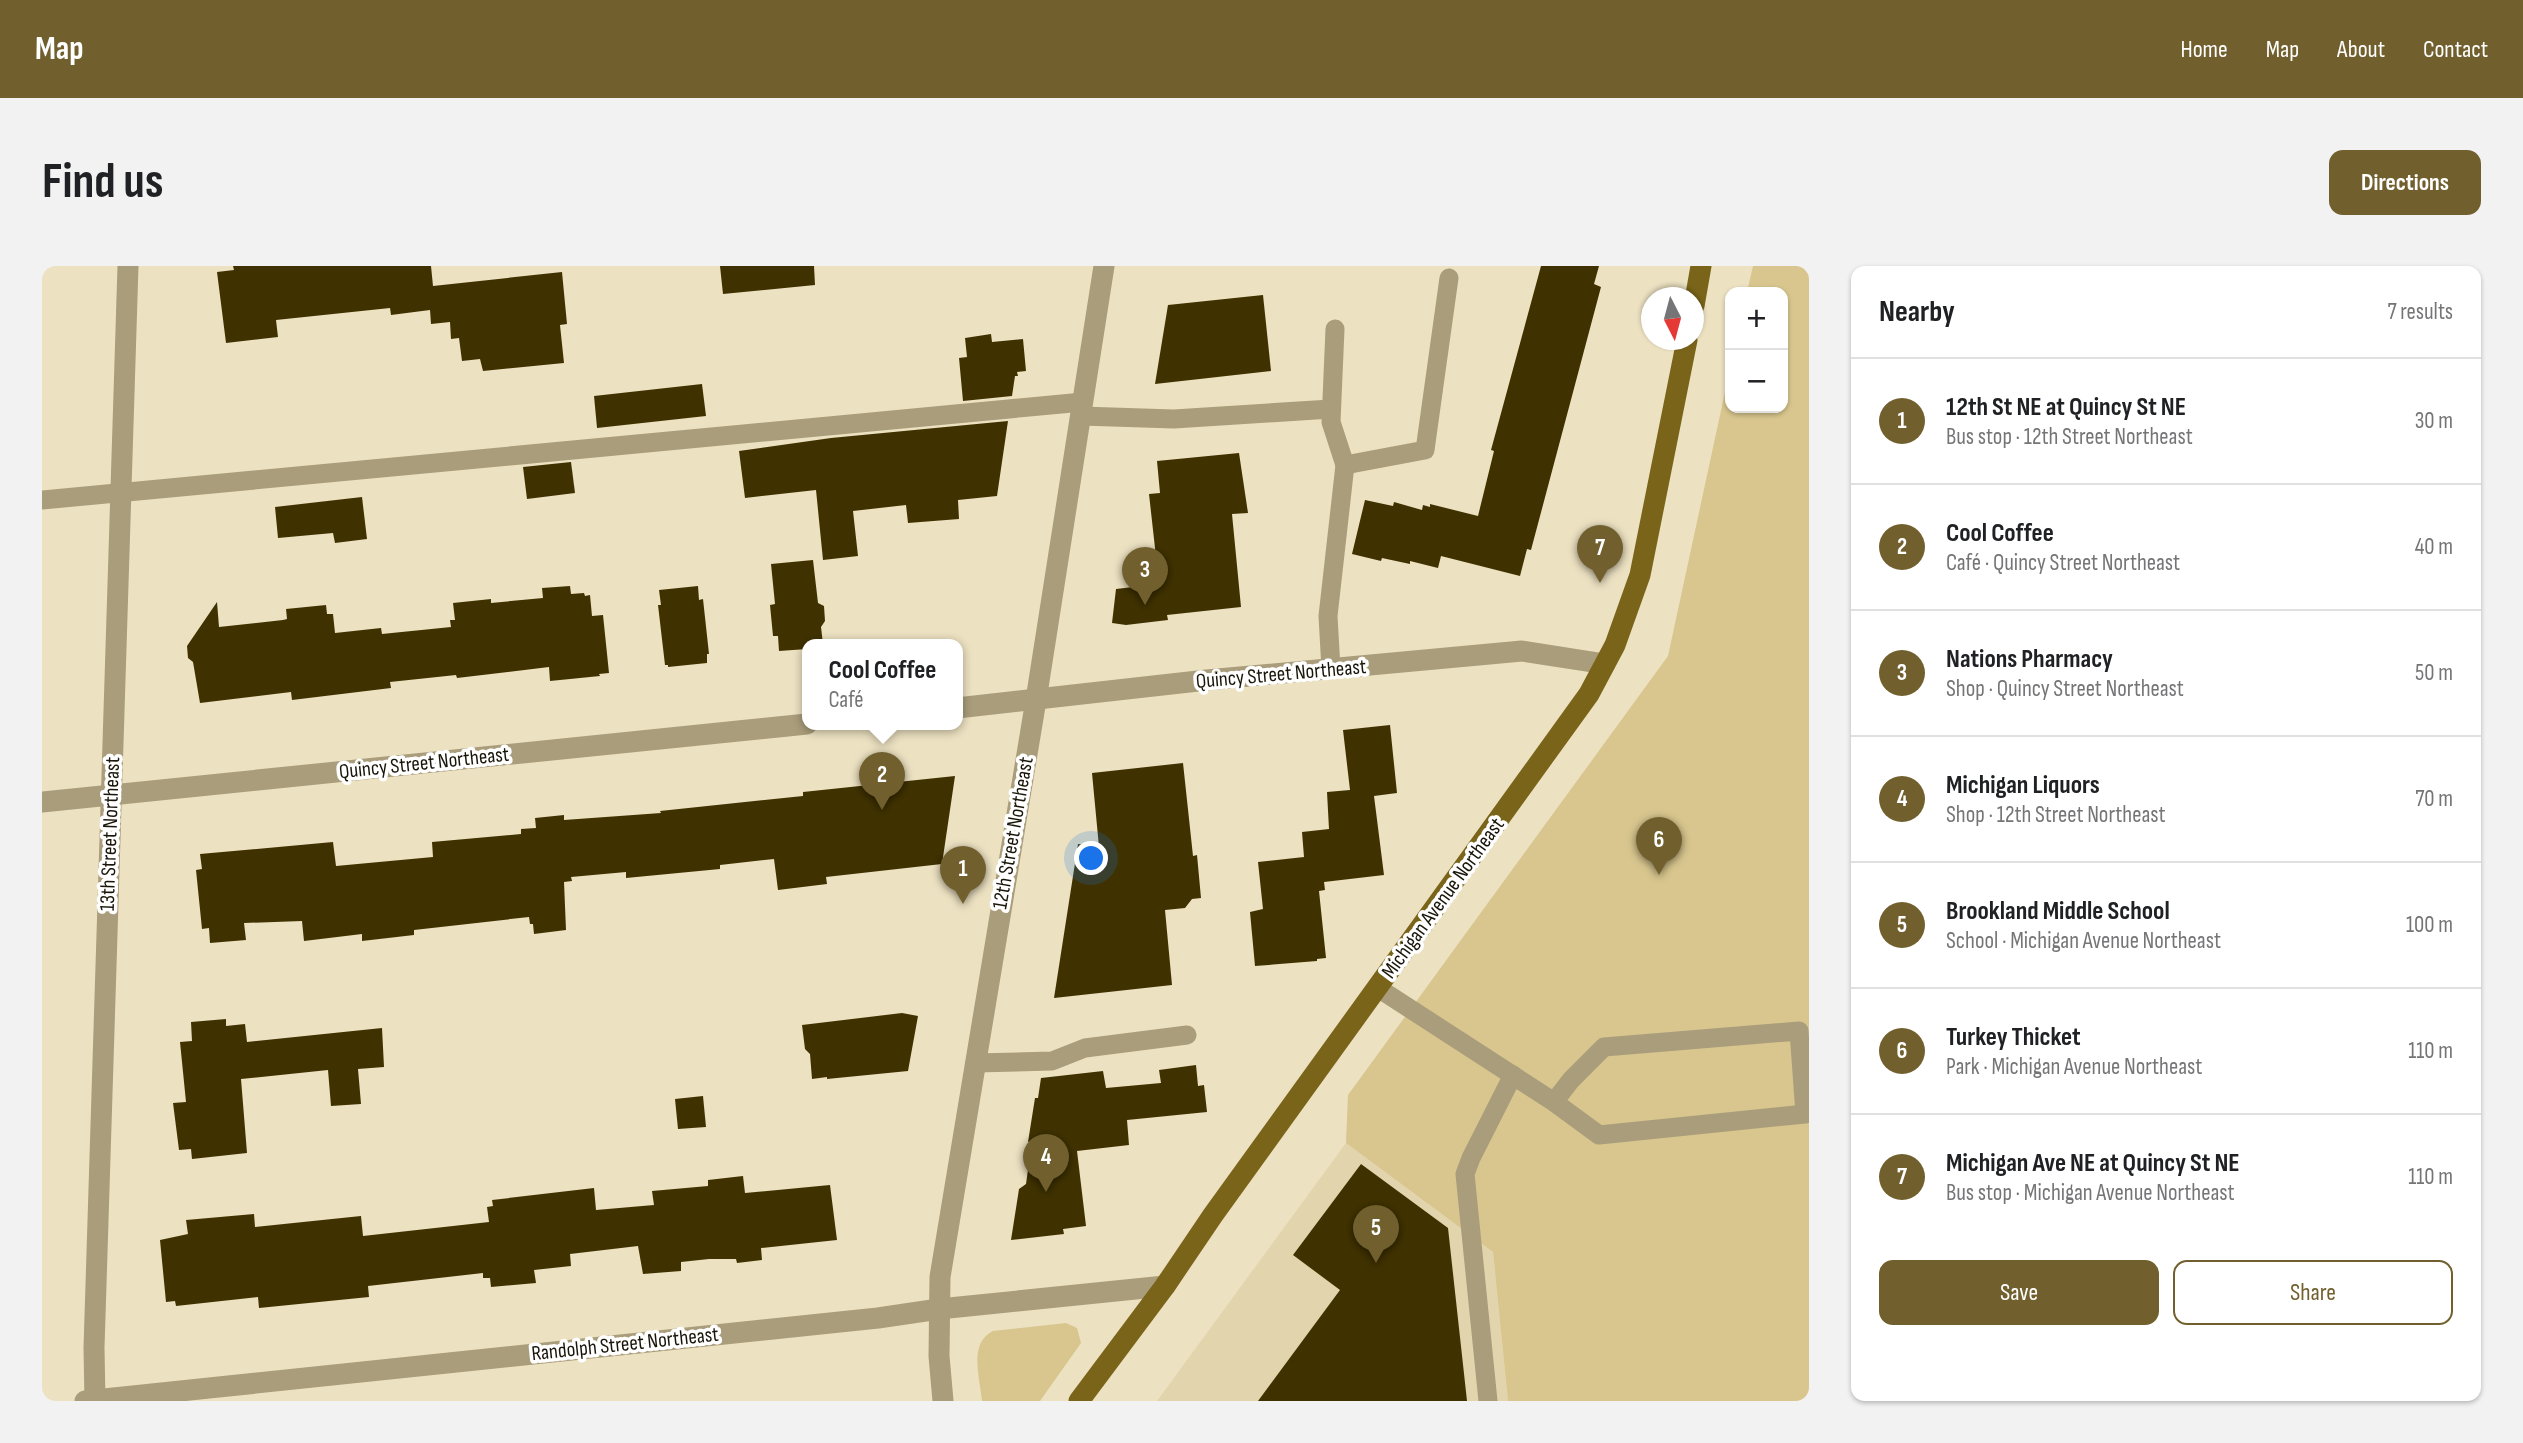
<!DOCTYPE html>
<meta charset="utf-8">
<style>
:root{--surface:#fff;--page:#f2f2f2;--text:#202124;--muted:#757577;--line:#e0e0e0;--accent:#71602e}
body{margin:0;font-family:"Sofia Sans Condensed",sans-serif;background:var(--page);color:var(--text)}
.controls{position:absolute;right:21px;top:21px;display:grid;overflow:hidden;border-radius:14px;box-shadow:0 2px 5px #0004}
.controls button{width:63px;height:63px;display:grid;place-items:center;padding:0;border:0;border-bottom:2px solid var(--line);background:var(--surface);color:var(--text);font:35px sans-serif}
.compass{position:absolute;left:1599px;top:21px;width:63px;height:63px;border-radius:50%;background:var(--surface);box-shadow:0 2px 5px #0004;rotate:174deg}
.you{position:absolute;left:1050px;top:593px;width:24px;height:24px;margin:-18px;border:5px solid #fff;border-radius:50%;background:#1a73e8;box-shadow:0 0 0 10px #1a73e833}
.badge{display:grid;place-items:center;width:46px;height:46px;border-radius:50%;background:var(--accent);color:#fff;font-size:23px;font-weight:700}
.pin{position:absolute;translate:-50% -58px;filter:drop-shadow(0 2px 4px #0008)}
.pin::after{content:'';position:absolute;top:37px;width:24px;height:21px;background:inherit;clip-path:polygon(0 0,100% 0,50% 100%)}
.popup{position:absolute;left:760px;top:373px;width:161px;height:91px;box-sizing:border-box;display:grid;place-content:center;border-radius:14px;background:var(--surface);filter:drop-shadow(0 2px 5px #0005);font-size:23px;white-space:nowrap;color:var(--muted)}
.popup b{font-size:26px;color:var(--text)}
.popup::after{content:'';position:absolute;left:50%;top:100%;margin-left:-14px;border:14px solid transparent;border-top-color:var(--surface)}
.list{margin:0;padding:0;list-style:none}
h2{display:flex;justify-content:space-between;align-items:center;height:91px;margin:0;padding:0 28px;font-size:30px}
h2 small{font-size:23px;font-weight:400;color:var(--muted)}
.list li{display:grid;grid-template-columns:46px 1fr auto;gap:21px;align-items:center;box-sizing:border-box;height:126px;padding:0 28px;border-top:2px solid var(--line)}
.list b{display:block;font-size:26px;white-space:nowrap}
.list p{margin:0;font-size:23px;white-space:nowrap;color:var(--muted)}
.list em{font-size:23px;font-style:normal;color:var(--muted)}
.actions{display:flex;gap:14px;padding:21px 28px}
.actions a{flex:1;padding:16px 0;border:2px solid var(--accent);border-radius:14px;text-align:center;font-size:24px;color:var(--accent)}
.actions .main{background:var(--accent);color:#fff}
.map{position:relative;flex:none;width:1767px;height:1135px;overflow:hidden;border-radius:14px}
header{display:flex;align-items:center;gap:42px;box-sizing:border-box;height:98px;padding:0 35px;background:var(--accent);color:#fff}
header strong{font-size:33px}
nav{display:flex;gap:38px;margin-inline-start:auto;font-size:24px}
.intro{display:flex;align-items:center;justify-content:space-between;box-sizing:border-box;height:168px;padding:0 42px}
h1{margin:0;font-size:49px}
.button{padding:18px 32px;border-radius:14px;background:var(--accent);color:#fff;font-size:24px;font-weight:700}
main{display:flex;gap:42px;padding:0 42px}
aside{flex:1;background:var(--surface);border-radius:14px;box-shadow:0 2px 5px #0004}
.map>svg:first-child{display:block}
</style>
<header>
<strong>Map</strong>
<nav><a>Home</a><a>Map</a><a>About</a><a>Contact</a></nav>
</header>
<div class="intro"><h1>Find us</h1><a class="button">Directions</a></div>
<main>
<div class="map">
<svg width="1767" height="1135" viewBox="0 0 1767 1135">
<rect width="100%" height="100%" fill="#ece1c1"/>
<path fill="#e2d4ad" d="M1304,877l147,109 15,149h-351z"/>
<g fill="#d8c68e">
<path d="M1711,0h56v1135h-301l-15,-149 -147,-109 2,-48 320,-439 62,-287v39h53v-116h-36z"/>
<path d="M1024,1057l11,5 4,15 -41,58h-58c-2,-23 -14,-58 11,-70z"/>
</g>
<g fill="#403200">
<path d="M191,0h198l2,20 129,-14 5,52 -7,1 4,38 -81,8 -3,-12 -18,2 -3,-23 -8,1 -1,-17 -19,2 -1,-14 -39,5 -1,-7 -114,12 2,17 -52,6 -9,-71 17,-2z"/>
<path d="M678,0h94l1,19 -92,9z"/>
<path d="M1499,0h58l-5,18 7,3 -70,263 -4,-1 -7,27 -79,-20 -3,12 -28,-7v3l-28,-6 -1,3 -29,-7 13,-54 28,6 1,-4 28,8 1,-5 7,2v-3l48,12 16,-65 -3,-1z"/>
<path d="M1221,29l8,76 -116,13 13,-79z"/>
<path d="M949,68l1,8 31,-3 3,32 -9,1 1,4h-3l-3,20 -49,5 -4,-43 8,-1 -2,-19z"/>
<path d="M660,118l4,32 -109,12 -3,-32z"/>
<path d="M966,155l-11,75 -39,4 1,19 -51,4 -2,-18 -53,6 5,45 -35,4 -7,-70 -71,8 -6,-47 92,-13z"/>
<path d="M1197,187l9,60 -16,1 9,93 -74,8 1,5 -42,5 -14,-2 4,-34 43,-5 -10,-90 11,-1 -3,-32z"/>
<path d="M529,196l4,31 -48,6 -4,-32z"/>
<path d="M320,231l5,42 -32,4 -2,-10 -55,5 -3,-31z"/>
<path d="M771,294l5,43 6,3 1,15 -4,6 2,17h-16v5l-28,2 -1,-15h-5l-3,-31 5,-1 -4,-40z"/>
<path d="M528,320l1,8 13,-1 1,3 5,-1 2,21 11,-1 6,58 -10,1 1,2 -50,5 -1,-14 -92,11 -1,-3 -66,7 1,6 -99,12 -1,-8 -91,11 -7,-41 -5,-4 -1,-12 30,-44 2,25 64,-7 4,-1 -1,-10 40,-4 1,9h6l2,19 46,-5 1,6 69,-7 -1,-7h5l-2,-17 38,-4v4l52,-5 -1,-10z"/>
<path d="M656,320l1,14 4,-1 6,55h-2v9l-39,4v-2h-3l-7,-60h3l-2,-15z"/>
<path d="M1348,459l7,68 -23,3 10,79 -60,7 1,8 -6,1 7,67 -9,1v2l-62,5 -5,-54 13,-3 -5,-47 46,-5 -2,-25 27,-3 -2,-37 23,-2 -7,-60z"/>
<path d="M1141,497l10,93 4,-1 4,43 -9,1 -7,9 -20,2 7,75 -118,13 24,-154 21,3 -7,-74z"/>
<path d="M913,510l-13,88 -116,13 1,7 -49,6 -4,-31 -54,6v4l-94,9v-6l-55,5 1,4 -8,1 2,48 -32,4 -1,-10h-3l-1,-7 -115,13v5l-52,6v-7l-58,7 -2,-20 -58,2 2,17 -36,3 -1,-15 -7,1 -6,-59 6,-1 -2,-15 133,-12 3,24 97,-9 -1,-15 89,-8v-5l15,-1 -1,-10 29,-3v5l97,-7 -1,-2 143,-15v-4z"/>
<path d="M860,747l16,3 -10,55 -81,8v-2l-15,2 -2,-25 -5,-5 -3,-24z"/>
<path d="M184,753v7l19,-2 2,18 135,-14 2,39 -26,2 3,35 -30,2 -3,-36 -87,9 6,74 -55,6 -1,-10 -12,1 -6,-47 13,-1 -6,-60 12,-1 -1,-19z"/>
<path d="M1154,799l2,21 6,-1 3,27 -80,8 2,25 -52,6 9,75 -23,3 1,5 -53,6 8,-51 7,-5 6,-43 -4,1 7,-44h3l3,-20 62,-7 3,17 55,-5 -2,-13z"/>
<path d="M661,830l3,31 -28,2 -3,-30z"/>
<path d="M1319,898l87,64 19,173h-209l82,-111 -47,-35z"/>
<path d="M701,910l2,17 85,-8 7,55 -76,8 1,12 -25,3 -1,-4h-27l-28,3v9l-38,3 -5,-28 -68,8 1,12 -37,4 2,13 -45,4 -1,-9h-7v-5l-115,13 1,11 -110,11 -1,-11 -82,9 -1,-5 -9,1 -6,-62 28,-6 -2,-14 68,-6 1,13 106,-11 2,20 126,-14 -2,-15 6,-1 -1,-6 102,-12 2,22 58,-5 -2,-14 56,-5v-6z"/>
</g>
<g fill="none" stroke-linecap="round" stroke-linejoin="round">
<g stroke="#a99d7b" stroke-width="19">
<path d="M1293,63l-4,93 14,43"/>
<path d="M1039,150l93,3 157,-10"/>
<path d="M0,234l1041,-98"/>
<path d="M1289,403l-3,-53 17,-151 80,-15 24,-172"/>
<path d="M1336,722l176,114 45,33 206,-21 -6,-83 -195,16 -33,33 -17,22"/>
<path d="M933,797l77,-2 33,-13 102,-13"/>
<path d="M1446,1135l-23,-227 6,-16 42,-83"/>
</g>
<g stroke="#a99d7b" stroke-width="21">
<path d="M915,442l250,-28 315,-29 83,13"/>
<path d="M0,536l765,-78"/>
<path d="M43,1135l793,-83 61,-9 226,-23"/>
</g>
<g stroke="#a99d7b" stroke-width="21">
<path d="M53,1135l-1,-53 34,-1082"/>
<path d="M901,1135l-4,-45 1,-79 96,-577 68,-434"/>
</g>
<g stroke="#7a6419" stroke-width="21">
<path d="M1652,40l7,-40"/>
<path d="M1037,1135l86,-115 48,-71 376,-521 26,-49 25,-70 47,-235"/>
</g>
</g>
<g text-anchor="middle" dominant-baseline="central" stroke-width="7" stroke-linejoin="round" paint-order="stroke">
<g font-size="21" fill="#191509" stroke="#fff">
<text transform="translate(1239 408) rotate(-5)">Quincy Street Northeast</text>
<text transform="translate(382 497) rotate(-6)">Quincy Street Northeast</text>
<text transform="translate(971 567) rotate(-80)">12th Street Northeast</text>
<text transform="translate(68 568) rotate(-88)">13th Street Northeast</text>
<text transform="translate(1401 632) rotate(-54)">Michigan Avenue Northeast</text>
<text transform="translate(583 1078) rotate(-6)">Randolph Street Northeast</text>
</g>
</g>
</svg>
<div class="controls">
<button>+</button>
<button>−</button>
</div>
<svg class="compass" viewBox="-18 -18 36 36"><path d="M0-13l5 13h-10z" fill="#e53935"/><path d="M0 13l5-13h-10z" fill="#757577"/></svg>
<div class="you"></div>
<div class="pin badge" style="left:921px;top:638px">1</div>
<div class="pin badge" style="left:840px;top:544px">2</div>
<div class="popup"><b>Cool Coffee</b>Café</div>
<div class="pin badge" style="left:1103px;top:339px">3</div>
<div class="pin badge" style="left:1004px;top:926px">4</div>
<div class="pin badge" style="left:1334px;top:997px">5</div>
<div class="pin badge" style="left:1617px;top:609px">6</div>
<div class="pin badge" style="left:1558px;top:317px">7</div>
</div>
<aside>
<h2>Nearby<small>7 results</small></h2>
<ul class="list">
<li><span class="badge">1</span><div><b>12th St NE at Quincy St NE</b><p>Bus stop · 12th Street Northeast</p></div><em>30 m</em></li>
<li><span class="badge">2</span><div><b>Cool Coffee</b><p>Café · Quincy Street Northeast</p></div><em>40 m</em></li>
<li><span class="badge">3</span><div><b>Nations Pharmacy</b><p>Shop · Quincy Street Northeast</p></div><em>50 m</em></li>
<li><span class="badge">4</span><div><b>Michigan Liquors</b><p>Shop · 12th Street Northeast</p></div><em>70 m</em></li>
<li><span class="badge">5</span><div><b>Brookland Middle School</b><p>School · Michigan Avenue Northeast</p></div><em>100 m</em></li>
<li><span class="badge">6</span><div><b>Turkey Thicket</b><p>Park · Michigan Avenue Northeast</p></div><em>110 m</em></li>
<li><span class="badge">7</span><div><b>Michigan Ave NE at Quincy St NE</b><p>Bus stop · Michigan Avenue Northeast</p></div><em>110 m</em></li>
</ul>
<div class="actions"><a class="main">Save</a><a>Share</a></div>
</aside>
</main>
